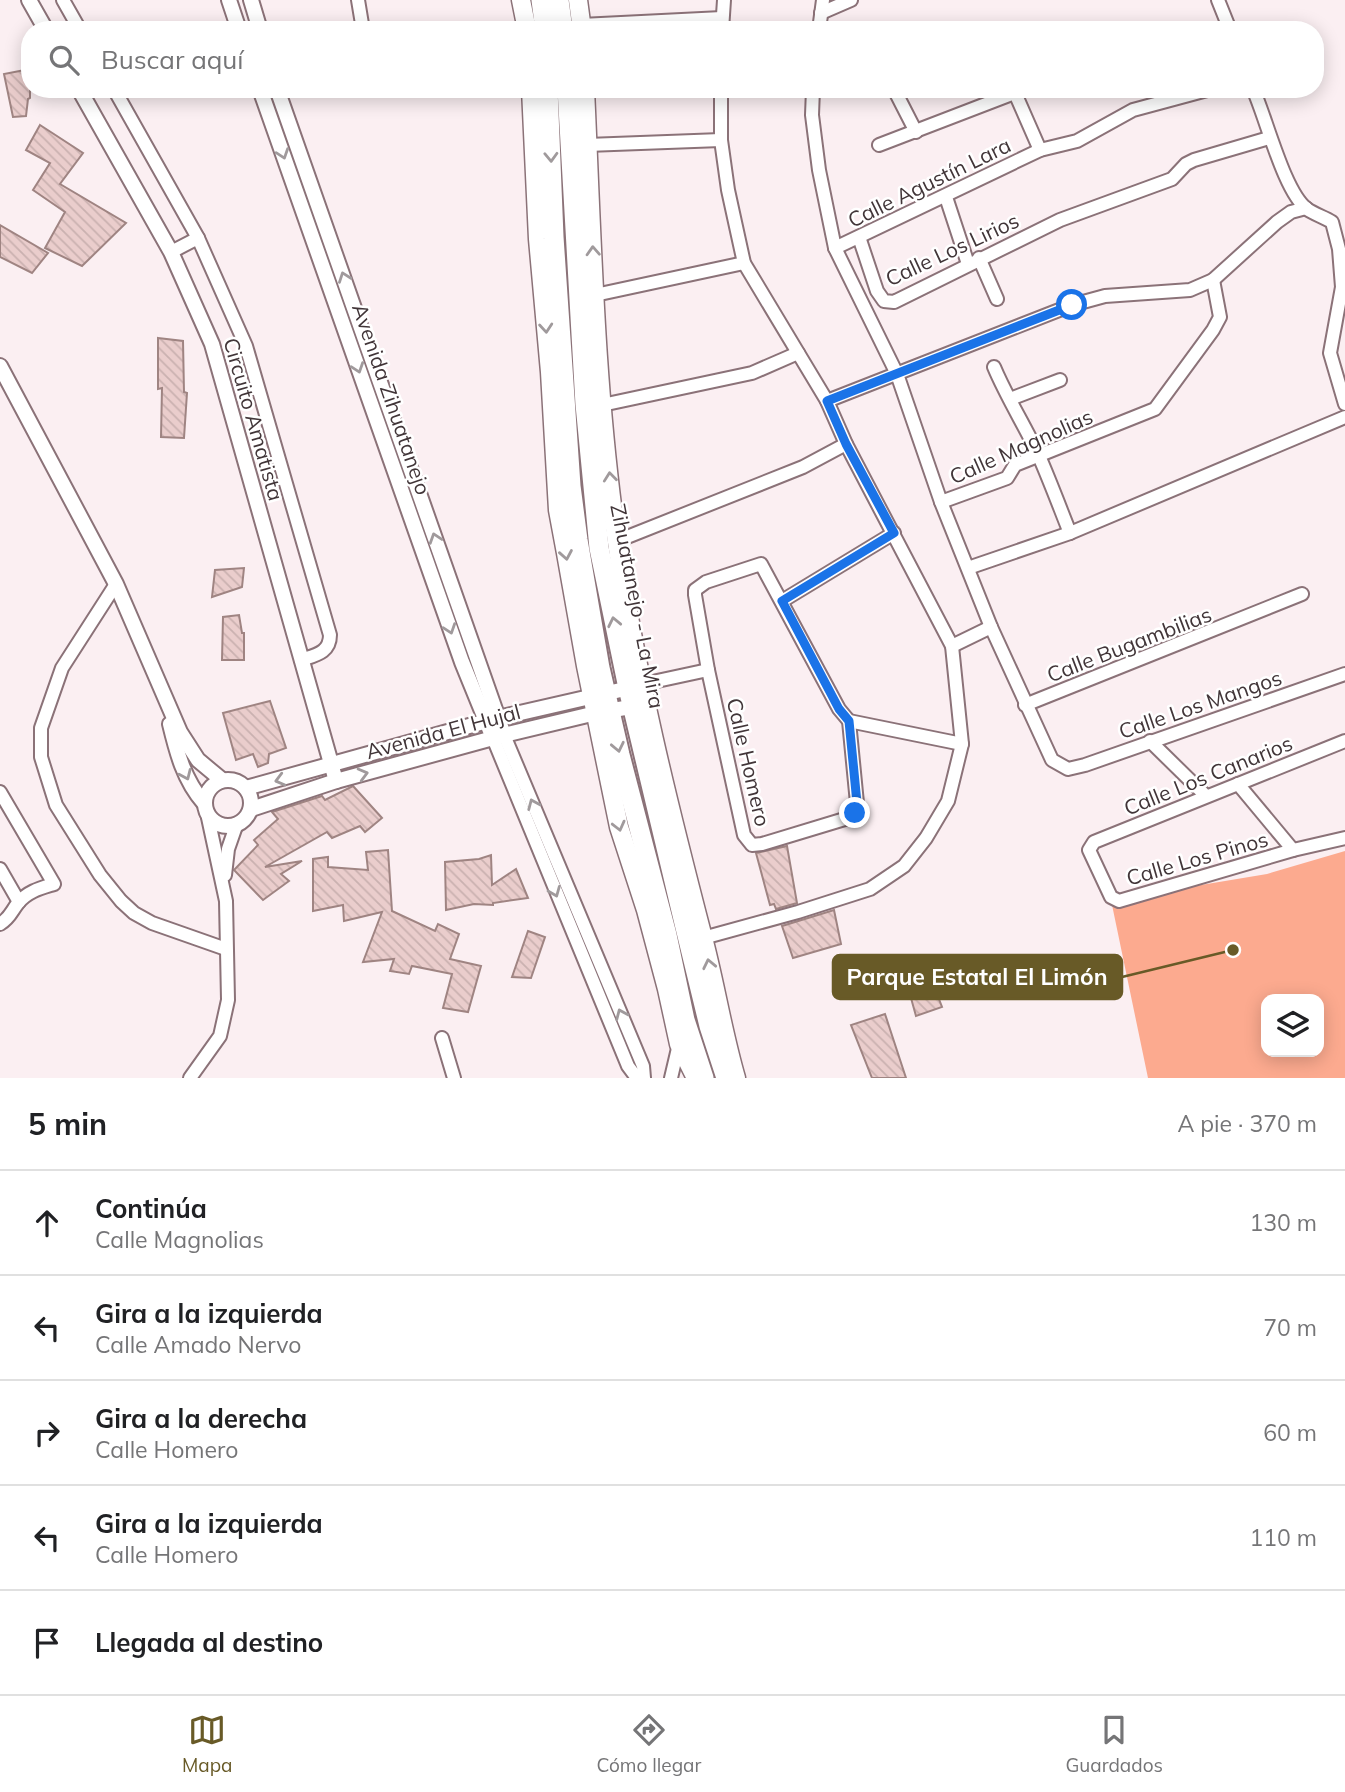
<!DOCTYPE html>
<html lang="es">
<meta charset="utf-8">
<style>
:root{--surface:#fff;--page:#f2f2f2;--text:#202124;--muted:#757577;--line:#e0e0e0;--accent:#685a27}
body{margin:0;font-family:Mulish,sans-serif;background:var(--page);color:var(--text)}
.controls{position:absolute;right:21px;bottom:21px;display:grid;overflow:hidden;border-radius:14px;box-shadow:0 4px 18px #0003}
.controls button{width:63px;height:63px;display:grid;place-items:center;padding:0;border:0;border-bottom:2px solid var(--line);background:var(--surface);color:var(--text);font:35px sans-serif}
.stop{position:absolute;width:21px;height:21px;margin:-16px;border:5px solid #1a73e8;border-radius:50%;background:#fff}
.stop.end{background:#1a73e8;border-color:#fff;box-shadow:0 2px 7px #0008}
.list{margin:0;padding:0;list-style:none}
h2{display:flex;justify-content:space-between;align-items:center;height:91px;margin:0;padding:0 28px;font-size:30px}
h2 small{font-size:23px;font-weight:400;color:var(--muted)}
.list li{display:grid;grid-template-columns:46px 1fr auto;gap:21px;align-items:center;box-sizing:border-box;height:105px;padding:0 28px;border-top:2px solid var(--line)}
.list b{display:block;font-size:26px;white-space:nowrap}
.list p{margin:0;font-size:23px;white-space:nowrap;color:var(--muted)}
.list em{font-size:23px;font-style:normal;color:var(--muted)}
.icon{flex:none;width:38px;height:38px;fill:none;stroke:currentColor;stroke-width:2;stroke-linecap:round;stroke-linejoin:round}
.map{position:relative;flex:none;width:1345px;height:1078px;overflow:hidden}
.search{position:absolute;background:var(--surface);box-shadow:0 4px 18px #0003;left:21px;right:21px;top:21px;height:77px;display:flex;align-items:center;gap:18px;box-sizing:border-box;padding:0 24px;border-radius:28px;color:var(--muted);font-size:26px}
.sheet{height:616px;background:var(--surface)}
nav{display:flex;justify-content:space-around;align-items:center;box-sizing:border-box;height:98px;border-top:2px solid var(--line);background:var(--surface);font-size:19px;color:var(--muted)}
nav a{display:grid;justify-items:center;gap:4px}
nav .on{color:var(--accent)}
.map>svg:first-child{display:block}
</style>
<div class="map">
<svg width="1345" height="1078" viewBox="0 0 1345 1078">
<defs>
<pattern id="building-back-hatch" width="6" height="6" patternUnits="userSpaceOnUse" patternTransform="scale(1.75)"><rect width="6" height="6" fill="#eacdcc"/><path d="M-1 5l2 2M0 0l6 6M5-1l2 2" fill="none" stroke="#cab1b0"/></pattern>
</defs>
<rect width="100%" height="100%" fill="#fbeff2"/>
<path fill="#fcaa8f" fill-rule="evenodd" d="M1345,851v227h-197l-37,-178 156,-26zM1266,999h53v53h-53z"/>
<g fill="url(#building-back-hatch)" stroke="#9f8482" stroke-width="2">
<path d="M30,69v29l-2,1 -2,17 -13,1 -9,-43z"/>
<path d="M40,125l43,28 -23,31 66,39 -44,43 -37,-18 20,-36 -32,-22 17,-27 -24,-13z"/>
<path d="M0,225l48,28 -16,20 -32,-16z"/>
<path d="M158,338l25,3 1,51 3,1 -3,45 -23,-1 1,-49 -4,1z"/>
<path d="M244,568l-2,19 -30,10 3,-27z"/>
<path d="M239,615l3,18h2v27h-22l1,-43z"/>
<path d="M270,701l16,47 -17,6 -1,9 -10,4 -5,-13 -17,6 -13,-47z"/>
<path d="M353,786l29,32 -17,14 -5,-6 -28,12 -5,-6 -62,35 37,-6 -21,13 8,7 -26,19 -29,-30 24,-25 -4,-5 24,-21 -6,-7 50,-16 3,4z"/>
<path d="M787,846l10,57 -21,6 -2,-5 -4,1 -14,-52z"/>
<path d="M388,850l4,61 43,20 3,-7 21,10 -9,25 31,7 -13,46 -25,-4 9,-34 -40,-8 -3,8 -19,-3 4,-12 -31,3 19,-50 -38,9 -1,-16 -30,6v-52l15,-2v10l40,3 -2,-18z"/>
<path d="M491,855l1,30 24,-16 12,29 -35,5v2l-19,-1 -28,6 -1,-48 34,-3z"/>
<path d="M834,910l7,34 -48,14 -11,-32z"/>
<path d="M528,931l17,6 -14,41 -19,-1z"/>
<path d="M926,966l16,41 -26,9 -12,-43z"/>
<path d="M885,1014l21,64h-34l-21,-53z"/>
</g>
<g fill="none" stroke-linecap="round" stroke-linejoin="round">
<g stroke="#8b7278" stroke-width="16">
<g id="minor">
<path d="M63,0l17,30"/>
<path d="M358,0l5,30"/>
<path d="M1218,0l12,30"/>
<path d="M821,13l30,-13"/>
<path d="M581,25l141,-7"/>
<path d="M722,30l2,-30"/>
<path d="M819,30l4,-30"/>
<path d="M114,89l84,149 48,108 84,289c0,18 -15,20 -29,25"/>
<path d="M813,89l-1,26 7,55 16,78 62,126 44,128 50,125 61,133 16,9 17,-4 260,-91"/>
<path d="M894,89l22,43"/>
<path d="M1253,89c13,28 31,103 54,120 7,5 17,8 25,13l7,27 3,38 -12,66 15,51"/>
<path d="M1015,93l25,57"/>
<path d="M587,145l134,-5"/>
<path d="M879,145l146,-56"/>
<path d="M946,197l22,67"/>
<path d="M859,237l18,54 7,10 10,1 166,-82 112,-41 14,-15 8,-4 75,-22"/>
<path d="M835,248l205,-98 37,-9 56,-31 78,-21"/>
<path d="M171,252l27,-14"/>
<path d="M979,258l18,41"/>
<path d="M595,295l149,-32"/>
<path d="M994,367c13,31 31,59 45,89 11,25 21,52 31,77"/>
<path d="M1010,399l50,-19"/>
<path d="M827,401l245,-96 33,-9 85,-6 23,-10 64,-58 14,-10 15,-4"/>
<path d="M602,405l150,-32 46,-20"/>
<path d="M941,502l66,-24 8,-13 140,-56 58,-79 7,-13 -7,-37"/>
<path d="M617,541l186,-74 43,-23"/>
<path d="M761,564l78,145 10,12 8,82 -2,10 -7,5 -86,26 -10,1 -8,-10 -36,-165 -13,-75v-5l11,-8z"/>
<path d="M968,568l102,-35 275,-116"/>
<path d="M116,584l-54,84 -21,60v29l15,48 44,70 21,26 13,12 18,10 74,26"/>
<path d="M782,601l112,-68"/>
<path d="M952,646l39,-19"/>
<path d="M643,684l65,-14"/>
<path d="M1025,705l277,-111"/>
<path d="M849,721l113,23"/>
<path d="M504,735l139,331 1,12"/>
<path d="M493,738l135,328 9,12"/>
<path d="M1150,741l56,55"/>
<path d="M1345,741l-251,101 -5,8 22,47 8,4 174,-51 52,-12"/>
<path d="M1238,784l55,66"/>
<path d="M0,792l54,92c-13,4 -26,7 -36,19 -7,9 -8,15 -18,21"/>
<path d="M0,869l19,33"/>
<path d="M225,875l3,-26 8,-23"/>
<path d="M703,938l95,-26 72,-23 34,-23 22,-28 22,-37 14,-57 -10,-98 -106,-202 -19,-43 -83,-138 -16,-73 -7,-50v-51"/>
<path d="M442,1038l12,40"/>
<path d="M190,1078l30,-42 8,-36 -2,-99 -19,-88"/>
<path d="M671,1078l8,-34"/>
</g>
</g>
<g stroke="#8b7278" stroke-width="18">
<g id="tertiary">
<path d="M29,0l17,30"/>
<path d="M229,0l10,30"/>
<path d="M251,0l9,30"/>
<path d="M79,89l92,163 41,92 124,437"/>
<path d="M260,89l202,573 31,76"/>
<path d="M277,89l227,646"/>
<path d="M0,366l116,218 64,148 18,28 24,20"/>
<path d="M170,724c7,29 14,56 34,79"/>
<circle cx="228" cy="803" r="23"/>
<path d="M246,788l252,-70 140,-32"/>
<path d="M251,809l85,-28 168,-46 92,-22 46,-8"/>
</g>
</g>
<g stroke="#8b7278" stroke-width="21">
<g id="secondary">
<path d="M521,0l6,30"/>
<path d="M578,0l4,30"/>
<path d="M531,89l7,150 12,133 8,138 8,43 20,113 33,161 27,83 21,79 12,55 17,34"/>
<path d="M585,89c7,151 10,303 32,453 18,130 52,265 85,392 13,48 20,96 34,144"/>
</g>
</g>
<g stroke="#8b7278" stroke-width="23">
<g id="trunk">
<path d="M541,0l4,30"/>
<path d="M559,0l4,30"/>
<path d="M548,89l6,148 17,249 7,54 22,128 20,87 47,180 18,85 19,58"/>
<path d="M567,89l18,315 14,144 29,140 56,235 25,103 17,52"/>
</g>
</g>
<use href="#minor" stroke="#fff" stroke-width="12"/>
<use href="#tertiary" stroke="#fff" stroke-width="14"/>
<use href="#secondary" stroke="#fff" stroke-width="18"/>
<use href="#trunk" stroke="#fff" stroke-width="19"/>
</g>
<defs><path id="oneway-chevron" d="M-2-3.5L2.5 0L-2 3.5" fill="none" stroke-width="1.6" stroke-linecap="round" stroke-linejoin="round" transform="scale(1.75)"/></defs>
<g stroke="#a09a9c">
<use href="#oneway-chevron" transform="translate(283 154) rotate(71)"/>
<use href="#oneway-chevron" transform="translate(551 157) rotate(88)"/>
<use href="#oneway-chevron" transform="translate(593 251) rotate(-93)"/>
<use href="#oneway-chevron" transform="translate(344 277) rotate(-110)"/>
<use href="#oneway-chevron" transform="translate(546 328) rotate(85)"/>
<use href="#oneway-chevron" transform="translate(358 368) rotate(71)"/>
<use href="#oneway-chevron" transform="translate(610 477) rotate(-96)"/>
<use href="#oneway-chevron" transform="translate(435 538) rotate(-108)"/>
<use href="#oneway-chevron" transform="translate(566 555) rotate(80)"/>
<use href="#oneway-chevron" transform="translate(614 622) rotate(-102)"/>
<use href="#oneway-chevron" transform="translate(450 629) rotate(71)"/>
<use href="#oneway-chevron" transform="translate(618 747) rotate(78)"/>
<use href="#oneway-chevron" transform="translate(363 774) rotate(-15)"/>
<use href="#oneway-chevron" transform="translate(186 775) rotate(66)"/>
<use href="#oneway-chevron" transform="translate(280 780) rotate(165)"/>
<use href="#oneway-chevron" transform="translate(533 804) rotate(-113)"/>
<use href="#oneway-chevron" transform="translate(619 826) rotate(76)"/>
<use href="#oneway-chevron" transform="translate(555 892) rotate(68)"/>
<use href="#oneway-chevron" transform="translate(709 964) rotate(-102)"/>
<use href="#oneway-chevron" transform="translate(621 1014) rotate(-113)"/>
</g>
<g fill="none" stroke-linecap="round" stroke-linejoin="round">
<path stroke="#1a73e8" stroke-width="9" d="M855,813l2,-10 -8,-82 -10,-12 -57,-108 112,-68 -48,-89 -19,-43 245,-96"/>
</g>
<g text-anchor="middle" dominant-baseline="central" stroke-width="5" stroke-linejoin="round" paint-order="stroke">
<g font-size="21" fill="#413538" stroke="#fff">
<text transform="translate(929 182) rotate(-26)">Calle Agustín Lara</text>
<text transform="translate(952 249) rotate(-25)">Calle Los Lirios</text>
<text transform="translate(392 399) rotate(71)">Avenida Zihuatanejo</text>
<text transform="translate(254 419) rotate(74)">Circuito Amatista</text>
<text transform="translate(1021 446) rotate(-24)">Calle Magnolias</text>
<text transform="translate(638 606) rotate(79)">Zihuatanejo - La Mira</text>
<text transform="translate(1129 644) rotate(-21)">Calle Bugambilias</text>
<text transform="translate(1200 704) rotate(-19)">Calle Los Mangos</text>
<text transform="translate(443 731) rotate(-15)">Avenida El Hujal</text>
<text transform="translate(749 762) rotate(77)">Calle Homero</text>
<text transform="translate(1208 775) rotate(-22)">Calle Los Canarios</text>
<text transform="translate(1197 858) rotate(-16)">Calle Los Pinos</text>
</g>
</g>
<path fill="none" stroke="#685a27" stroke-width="2.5" d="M1233 950L1122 977"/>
<circle fill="#685a27" stroke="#fff" stroke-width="2.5" cx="1233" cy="950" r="7"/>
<rect fill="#685a27" stroke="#685a27" stroke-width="2.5" x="833" y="955" width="289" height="44" rx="7"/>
<g font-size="23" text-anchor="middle" font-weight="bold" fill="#fff">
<text x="977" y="985">Parque Estatal El Limón</text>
</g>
</svg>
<div class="controls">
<button><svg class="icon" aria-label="layers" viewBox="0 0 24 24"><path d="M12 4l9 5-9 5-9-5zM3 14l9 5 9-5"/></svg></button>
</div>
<div class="stop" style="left:1072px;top:305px"></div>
<div class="stop end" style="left:855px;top:813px"></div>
<div class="search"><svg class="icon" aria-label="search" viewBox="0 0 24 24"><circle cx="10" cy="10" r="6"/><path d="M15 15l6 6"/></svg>Buscar aquí</div>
</div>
<section class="sheet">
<h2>5 min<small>A pie · 370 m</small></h2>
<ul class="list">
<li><svg class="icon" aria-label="ahead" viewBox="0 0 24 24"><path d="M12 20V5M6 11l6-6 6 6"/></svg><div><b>Continúa</b><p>Calle Magnolias</p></div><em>130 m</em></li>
<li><svg class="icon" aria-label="left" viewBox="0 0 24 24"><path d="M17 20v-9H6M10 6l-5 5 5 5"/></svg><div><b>Gira a la izquierda</b><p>Calle Amado Nervo</p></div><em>70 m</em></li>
<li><svg class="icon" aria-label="right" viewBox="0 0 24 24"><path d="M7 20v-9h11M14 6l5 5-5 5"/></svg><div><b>Gira a la derecha</b><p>Calle Homero</p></div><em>60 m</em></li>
<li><svg class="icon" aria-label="left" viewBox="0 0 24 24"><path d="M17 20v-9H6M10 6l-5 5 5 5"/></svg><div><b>Gira a la izquierda</b><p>Calle Homero</p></div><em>110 m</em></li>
<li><svg class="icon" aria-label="arrive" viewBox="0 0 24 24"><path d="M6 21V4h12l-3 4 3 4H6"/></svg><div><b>Llegada al destino</b></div></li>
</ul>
</section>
<nav>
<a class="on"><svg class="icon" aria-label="map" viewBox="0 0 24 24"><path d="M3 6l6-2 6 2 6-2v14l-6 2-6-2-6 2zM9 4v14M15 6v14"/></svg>Mapa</a>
<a><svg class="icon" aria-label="directions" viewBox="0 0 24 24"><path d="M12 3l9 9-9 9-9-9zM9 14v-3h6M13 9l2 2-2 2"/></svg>Cómo llegar</a>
<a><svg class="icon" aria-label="saved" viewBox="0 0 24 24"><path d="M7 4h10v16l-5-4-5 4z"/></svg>Guardados</a>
</nav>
